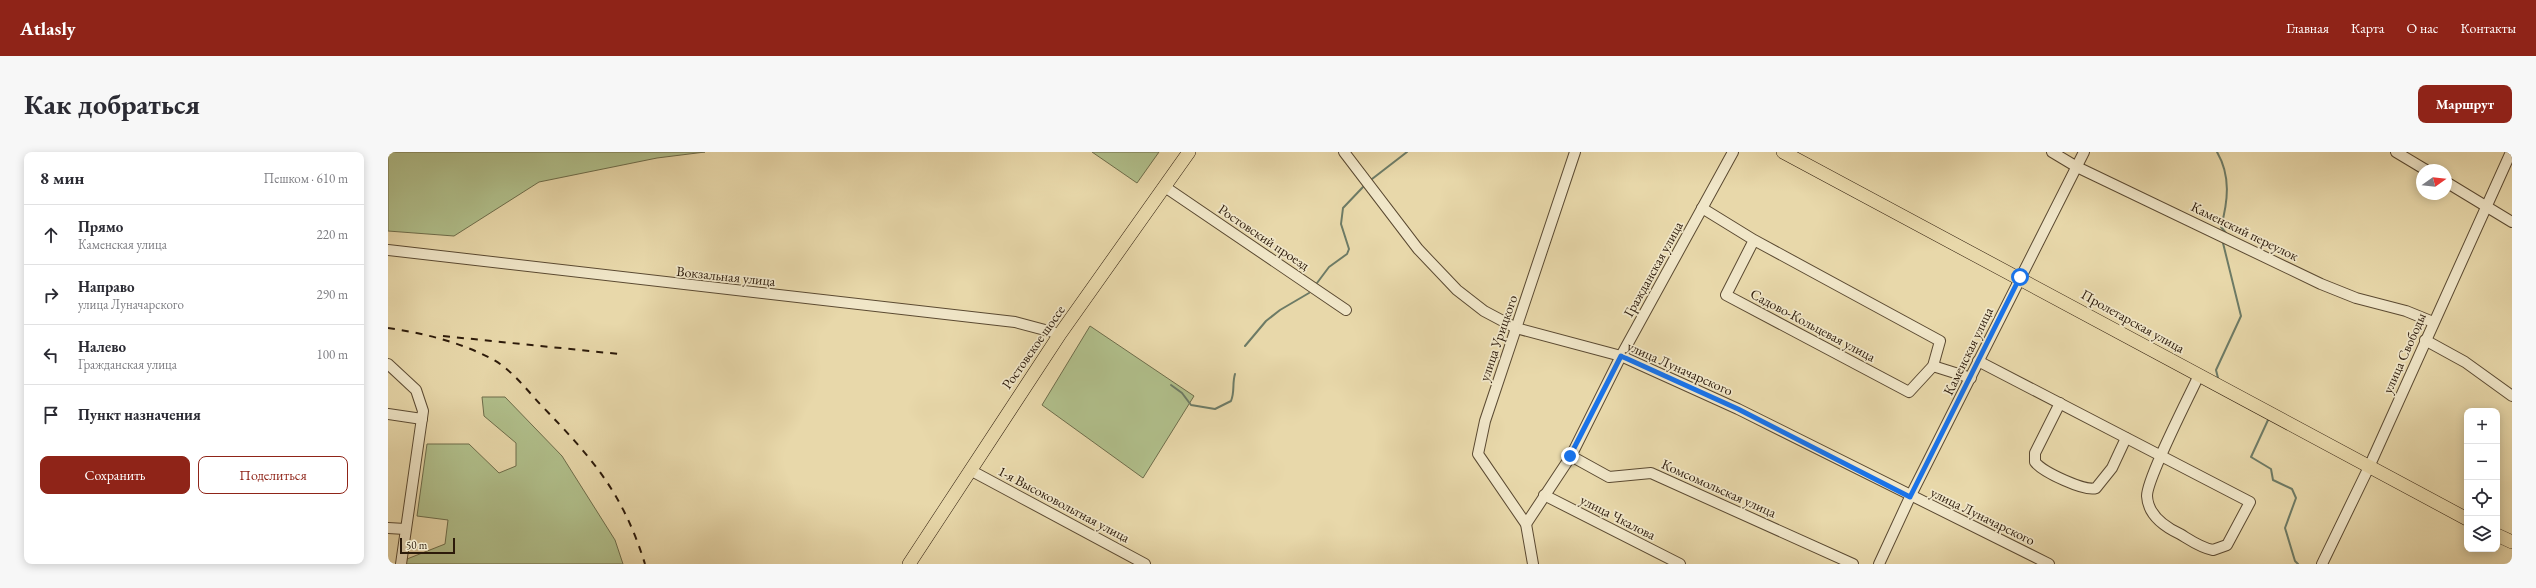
<!DOCTYPE html>
<html lang="ru">
<meta charset="utf-8">
<style>
:root{--surface:#fff;--page:#f7f7f7;--text:#2b2b33;--muted:#7c7c81;--line:#e1e1e2;--accent:#8f2418}
body{margin:0;font-family:"EB Garamond",serif;background:var(--page);color:var(--text)}
.controls{position:absolute;right:12px;bottom:12px;display:grid;overflow:hidden;border-radius:8px;box-shadow:0 2px 10px #0003}
.controls button{width:36px;height:36px;display:grid;place-items:center;padding:0;border:0;border-bottom:1px solid var(--line);background:var(--surface);color:var(--text);font:20px sans-serif}
.compass{position:absolute;left:2028px;top:12px;width:36px;height:36px;border-radius:50%;background:var(--surface);box-shadow:0 2px 10px #0003;rotate:75deg}
.scale{position:absolute;left:12px;bottom:10px;width:55px;box-sizing:border-box;padding-left:4px;border:2px solid #2c1a0a;border-top:0;font-size:11px;line-height:14px;white-space:nowrap;color:#2c1a0a;-webkit-text-stroke:3px #f0e6c8;paint-order:stroke}
.stop{position:absolute;width:12px;height:12px;margin:-9px;border:3px solid #1a73e8;border-radius:50%;background:#fff}
.stop.end{background:#1a73e8;border-color:#fff;box-shadow:0 1px 4px #0008}
.list{margin:0;padding:0;list-style:none}
h2{display:flex;justify-content:space-between;align-items:center;height:52px;margin:0;padding:0 16px;font-size:17px}
h2 small{font-size:13px;font-weight:400;color:var(--muted)}
.list li{display:grid;grid-template-columns:26px 1fr auto;gap:12px;align-items:center;box-sizing:border-box;height:60px;padding:0 16px;border-top:1px solid var(--line)}
.list b{display:block;font-size:15px;white-space:nowrap}
.list p{margin:0;font-size:13px;white-space:nowrap;color:var(--muted)}
.list em{font-size:13px;font-style:normal;color:var(--muted)}
.actions{display:flex;gap:8px;padding:12px 16px}
.actions a{flex:1;padding:9px 0;border:1px solid var(--accent);border-radius:8px;text-align:center;font-size:14px;color:var(--accent)}
.actions .main{background:var(--accent);color:#fff}
.icon{flex:none;width:22px;height:22px;fill:none;stroke:currentColor;stroke-width:2;stroke-linecap:round;stroke-linejoin:round}
.map{position:relative;flex:none;width:2124px;height:412px;overflow:hidden;border-radius:8px}
header{display:flex;align-items:center;gap:24px;box-sizing:border-box;height:56px;padding:0 20px;background:var(--accent);color:#fff}
header strong{font-size:19px}
nav{display:flex;gap:22px;margin-inline-start:auto;font-size:14px}
.intro{display:flex;align-items:center;justify-content:space-between;box-sizing:border-box;height:96px;padding:0 24px}
h1{margin:0;font-size:28px}
.button{padding:10px 18px;border-radius:8px;background:var(--accent);color:#fff;font-size:14px;font-weight:700}
main{display:flex;gap:24px;padding:0 24px}
aside{flex:1;background:var(--surface);border-radius:8px;box-shadow:0 2px 10px #0003}
.map>svg:first-child{display:block}
</style>
<header>
<strong>Atlasly</strong>
<nav><a>Главная</a><a>Карта</a><a>О нас</a><a>Контакты</a></nav>
</header>
<div class="intro"><h1>Как добраться</h1><a class="button">Маршрут</a></div>
<main>
<aside>
<h2>8 мин<small>Пешком · 610 m</small></h2>
<ul class="list">
<li><svg class="icon" aria-label="ahead" viewBox="0 0 24 24"><path d="M12 20V5M6 11l6-6 6 6"/></svg><div><b>Прямо</b><p>Каменская улица</p></div><em>220 m</em></li>
<li><svg class="icon" aria-label="right" viewBox="0 0 24 24"><path d="M7 20v-9h11M14 6l5 5-5 5"/></svg><div><b>Направо</b><p>улица Луначарского</p></div><em>290 m</em></li>
<li><svg class="icon" aria-label="left" viewBox="0 0 24 24"><path d="M17 20v-9H6M10 6l-5 5 5 5"/></svg><div><b>Налево</b><p>Гражданская улица</p></div><em>100 m</em></li>
<li><svg class="icon" aria-label="arrive" viewBox="0 0 24 24"><path d="M6 21V4h12l-3 4 3 4H6"/></svg><div><b>Пункт назначения</b></div></li>
</ul>
<div class="actions"><a class="main">Сохранить</a><a>Поделиться</a></div>
</aside>
<div class="map">
<svg width="2124" height="412" viewBox="0 0 2124 412">
<rect width="100%" height="100%" fill="#e8d8aa"/>
<filter id="stains"><feTurbulence type="fractalNoise" baseFrequency=".005" numOctaves="4"/><feColorMatrix values="0 0 0 0 .2 0 0 0 0 .09 0 0 0 0 .02 0 0 0 .5 -.17"/></filter>
<radialGradient id="worn" r=".72"><stop offset=".6" stop-color="#630" stop-opacity="0"/><stop offset="1" stop-color="#630" stop-opacity=".3"/></radialGradient>
<g fill="#b1c08c" stroke="#6e6d4b">
<path d="M0,0h317l-48,6 -118,24 -85,54 -66,-5z"/>
<path d="M704,0h67l-22,31z"/>
<path d="M702,174l104,70 -51,82 -101,-73z"/>
<path d="M94,245h23l57,59 53,84 8,24h-217l1,-5 38,-15 3,-24 -31,-4 10,-72h42l30,29 17,-7v-23l-32,-27z"/>
</g>
<g fill="none" stroke-linecap="round" stroke-linejoin="round">
<g stroke="#6d7b66" stroke-width="2">
<path d="M1829,0c14,24 11,49 4,75l5,6"/>
<path d="M984,27l35,-27"/>
<path d="M929,131l12,-16 18,-13 2,-5 -8,-25 2,-16 20,-21"/>
<path d="M857,194l21,-25 14,-11 29,-17"/>
<path d="M1830,226l-2,-8 25,-54 -18,-73"/>
<path d="M783,233l11,8 9,12 24,4 16,-8c4,-10 1,-17 4,-27"/>
<path d="M1880,268l-17,37 20,12 2,11 19,9 4,9 -11,30 10,33 3,3"/>
</g>
<g stroke="#5b4a32" stroke-width="12">
<g id="minor">
<path d="M956,0l74,97 39,41 27,21 32,17 105,28 117,53 311,155"/>
<path d="M1664,0l25,15 244,117 35,14 50,13 27,11"/>
<path d="M2008,0l30,18"/>
<path d="M2058,30l66,40"/>
<path d="M777,35l181,123"/>
<path d="M1314,56l52,32 186,101 -7,25 -24,26 -183,-97 28,-55"/>
<path d="M0,98l627,72 45,12"/>
<path d="M2037,188l40,22 47,34"/>
<path d="M1590,209c91,47 181,94 272,141l-23,43 -14,5c-12,-2 -23,-10 -33,-16 -15,-7 -32,-19 -33,-38 0,-18 42,-99 52,-121"/>
<path d="M0,212l28,26 7,21 -22,153"/>
<path d="M1545,214l38,12"/>
<path d="M1672,251l-25,50v9c8,10 50,30 61,26l16,-20 14,-30"/>
<path d="M0,262l34,5"/>
<path d="M1183,304l38,21 42,-4 202,91"/>
<path d="M582,318l175,94"/>
<path d="M1156,343l136,69"/>
<path d="M1138,372l45,-68 50,-100 112,-204"/>
<path d="M0,376l17,1"/>
<path d="M1145,412l-7,-40 -48,-70 7,-33 90,-269"/>
<path d="M1491,412l31,-67 174,-345"/>
<path d="M1934,412l47,-97 142,-315"/>
</g>
</g>
<g stroke="#2c1a0a" stroke-width="14">
<g id="major">
<path d="M1395,0l684,367"/>
<path d="M2109,383l15,7"/>
<path d="M521,412l151,-230 129,-182"/>
</g>
</g>
<use href="#minor" stroke="#f0e6c8" stroke-width="10"/>
<use href="#major" stroke="#e8d8aa" stroke-width="13"/>
<g stroke="#2c1a0a" stroke-width="2" stroke-dasharray="7 7" stroke-linecap="butt">
<path d="M0,176c35,5 72,14 104,31 19,10 34,30 48,45 52,54 82,87 105,160"/>
<path d="M55,184l176,18"/>
</g>
</g>
<g fill="none" stroke-linecap="round" stroke-linejoin="round">
<path stroke="#1a73e8" stroke-width="5" d="M1182,304l51,-100 117,53 172,88 110,-220"/>
</g>
<g text-anchor="middle" dominant-baseline="central" stroke-width="3.5" stroke-linejoin="round" paint-order="stroke">
<g font-size="14" fill="#2c1a0a" stroke="#f0e6c8">
<text transform="translate(1857 79) rotate(26)">Каменский переулок</text>
<text transform="translate(876 85) rotate(34)">Ростовский проезд</text>
<text transform="translate(1265 117) rotate(-61)">Гражданская улица</text>
<text transform="translate(338 124) rotate(6)">Вокзальная улица</text>
<text transform="translate(1745 169) rotate(29)">Пролетарская улица</text>
<text transform="translate(1425 173) rotate(28)">Садово-Кольцевая улица</text>
<text transform="translate(1110 186) rotate(-71)">улица Урицкого</text>
<text transform="translate(645 195) rotate(-55)">Ростовское шоссе</text>
<text transform="translate(1580 199) rotate(-64)">Каменская улица</text>
<text transform="translate(2016 201) rotate(-66)">улица Свободы</text>
<text transform="translate(1292 216) rotate(24)">улица Луначарского</text>
<text transform="translate(1331 336) rotate(24)">Комсомольская улица</text>
<text transform="translate(676 352) rotate(28)">1-я Высоковольтная улица</text>
<text transform="translate(1595 364) rotate(26)">улица Луначарского</text>
<text transform="translate(1230 365) rotate(27)">улица Чкалова</text>
</g>
</g>
<rect width="100%" height="100%" filter="url(#stains)"/>
<rect width="100%" height="100%" fill="url(#worn)"/>
</svg>
<div class="controls">
<button>+</button>
<button>−</button>
<button><svg class="icon" aria-label="locate" viewBox="0 0 24 24"><circle cx="12" cy="12" r="6"/><path d="M12 2v4M12 18v4M2 12h4M18 12h4"/></svg></button>
<button><svg class="icon" aria-label="layers" viewBox="0 0 24 24"><path d="M12 4l9 5-9 5-9-5zM3 14l9 5 9-5"/></svg></button>
</div>
<svg class="compass" viewBox="-18 -18 36 36"><path d="M0-13l5 13h-10z" fill="#e53935"/><path d="M0 13l5-13h-10z" fill="#7c7c81"/></svg>
<div class="scale">50 m</div>
<div class="stop" style="left:1632px;top:125px"></div>
<div class="stop end" style="left:1182px;top:304px"></div>
</div>
</main>
